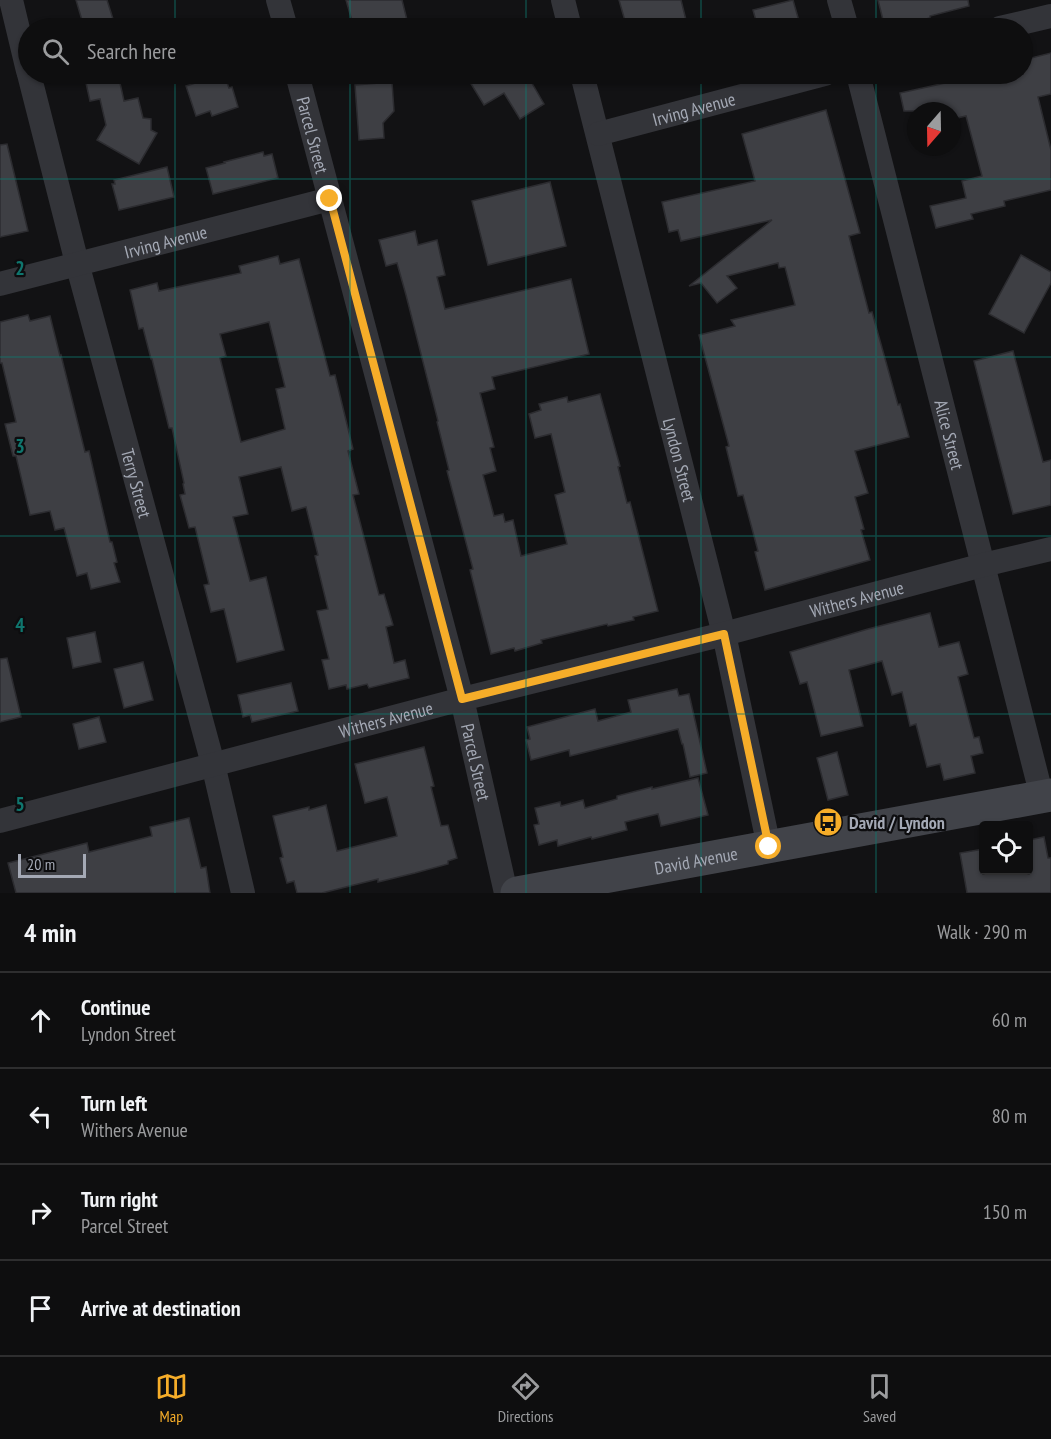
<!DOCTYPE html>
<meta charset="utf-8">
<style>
:root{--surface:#0e0e0f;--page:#1c1c1d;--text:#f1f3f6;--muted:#9b9c9e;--line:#2e2e2f;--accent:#f6ad29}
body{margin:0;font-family:"PT Sans Narrow",sans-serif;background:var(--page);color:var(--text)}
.controls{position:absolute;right:18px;bottom:18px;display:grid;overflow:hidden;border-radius:6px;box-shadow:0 2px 4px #0004}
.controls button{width:54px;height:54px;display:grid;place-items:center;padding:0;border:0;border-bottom:2px solid var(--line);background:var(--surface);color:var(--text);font:30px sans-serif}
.compass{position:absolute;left:907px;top:102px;width:54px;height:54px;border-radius:50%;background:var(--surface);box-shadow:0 2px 4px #0004;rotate:200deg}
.scale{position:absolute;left:18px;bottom:15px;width:68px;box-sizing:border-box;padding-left:6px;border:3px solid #a4a9b5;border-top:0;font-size:16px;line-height:21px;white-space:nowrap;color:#a4a9b5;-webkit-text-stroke:4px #0d0d0f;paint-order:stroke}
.stop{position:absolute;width:18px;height:18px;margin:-14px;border:4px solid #f6ad29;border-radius:50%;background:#fff}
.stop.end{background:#f6ad29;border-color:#fff;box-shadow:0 2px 6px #0008}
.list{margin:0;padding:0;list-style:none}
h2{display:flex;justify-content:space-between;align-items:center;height:78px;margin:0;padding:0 24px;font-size:26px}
h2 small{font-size:20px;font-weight:400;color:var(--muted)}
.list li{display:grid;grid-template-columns:39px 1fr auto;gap:18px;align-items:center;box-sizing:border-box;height:96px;padding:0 24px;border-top:2px solid var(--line)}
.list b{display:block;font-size:22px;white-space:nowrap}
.list p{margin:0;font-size:20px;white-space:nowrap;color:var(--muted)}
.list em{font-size:20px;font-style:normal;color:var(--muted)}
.icon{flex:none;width:33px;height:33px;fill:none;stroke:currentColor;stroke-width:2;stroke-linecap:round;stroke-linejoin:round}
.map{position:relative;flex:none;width:1051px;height:893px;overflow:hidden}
.search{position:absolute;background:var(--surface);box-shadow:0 2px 4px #0004;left:18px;right:18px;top:18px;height:66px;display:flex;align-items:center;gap:15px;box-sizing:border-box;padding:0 21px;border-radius:33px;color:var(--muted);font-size:22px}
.sheet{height:462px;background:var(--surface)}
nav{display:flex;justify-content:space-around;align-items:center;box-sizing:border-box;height:84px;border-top:2px solid var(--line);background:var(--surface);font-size:16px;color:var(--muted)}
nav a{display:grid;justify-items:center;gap:3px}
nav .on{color:var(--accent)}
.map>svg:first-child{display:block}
</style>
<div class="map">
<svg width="1051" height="893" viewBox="0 0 1051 893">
<rect width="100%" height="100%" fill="#121214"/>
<g fill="#3e3f44" stroke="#2c2c30" stroke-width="1.5" fill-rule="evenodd">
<path d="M76,0h31l6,19 -29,8z"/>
<path d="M346,0h56l7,28h-55z"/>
<path d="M619,0h62l7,28h-61z"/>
<path d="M793,0l8,28h-43l-5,-18z"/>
<path d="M878,0h90l1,6 -39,10v2l-45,10z"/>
<path d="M1051,53v41l-13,3 13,53v40l-47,11 1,5 -34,8 2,5 -37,9 -6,-22 36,-8 -4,-17 20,-5 -16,-60 -13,3 -1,-8h-48l-4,-18 45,-10 -1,-1 33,-8h46v-14z"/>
<path d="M84,74h34l6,27 14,-3 5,20 8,1v11l6,3 -18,31 -42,-24 9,-15 -6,-26 -10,2z"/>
<path d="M224,74l5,14 3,-1 6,20 -26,9 -2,-5 -14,5 -10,-30z"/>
<path d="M465,74h71l-7,4 15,26 -24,15 -16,-26 -20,12z"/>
<path d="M392,82l2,29 -11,12 1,15 -25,2 -4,-55z"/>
<path d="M826,110l34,123 -11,3 20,77 3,-1 26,93 2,-1 9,33 -54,14 13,42 -13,4 9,32 -3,1 9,30 -105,30 -10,-38 3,-1 -15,-56 -5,1 -12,-49 3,-1 -30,-111 36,-9 -4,-6 64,-15 -10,-38 -6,1 -1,-5 -51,13 10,12 -20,15 -16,-20 -12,3 83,-66 -91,21 -3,-11 -9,2 -7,-30 93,-21 -13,-47z"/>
<path d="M7,144l21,87 -28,6v-92z"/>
<path d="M263,152l1,4 8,-2 6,24 -65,16 -7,-26 19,-5 -1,-1z"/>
<path d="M167,167l7,30 -55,13 -7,-26h3l-1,-4z"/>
<path d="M550,182l16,64 -78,19 -16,-64z"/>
<path d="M415,231l3,14 19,-5 8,35 -8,2 8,32 126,-30 18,75 -97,23 3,12 -15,4 14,54 -4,1 6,23 -13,4 11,41 9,-2 2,8 8,-2 8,36 46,-12 -12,-49 10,-3 -14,-58 -16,4 -6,-24 12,-4 -2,-6 28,-7 1,5 32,-8 20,72 -2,1 9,36 3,-1 28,109 -25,6 1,3 -26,6 -1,-2 -66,16 1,3 -27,8 -1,-3 -23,6 -21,-84 3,-1 -26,-98 2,-1 -12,-48 1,-1 -32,-126 -9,-32 -11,3 -7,-26z"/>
<path d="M1021,255l30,17v11l-27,50 -35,-19z"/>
<path d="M278,256l2,8 19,-5 31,117 5,-1 18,74 -5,2 11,43 -6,1 26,100 5,-1 9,31 -7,2 8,36 11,-3 4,18 -40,10 -2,-4 -20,5 -1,-4 -17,4 -7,-29 7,-1 -12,-48 11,-2 -13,-53 3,-1 -12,-48 -14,4 -11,-44 -42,10 9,37 -15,3 17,64 16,-4 18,73 -47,12 -13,-53 -13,3 -7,-27 5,-1 -14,-57 -6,1 -9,-33 5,-1 -2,-10 1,-1 -12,-55h-3l-17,-69h-1l-8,-31 -4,1 -9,-39 27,-7 2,8 82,-18 -2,-7zM269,322l16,65 -9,2 9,40 -44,13 -21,-84 6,-2 -6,-22z"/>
<path d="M28,315l2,6 20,-5 10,40 1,-1 24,97 4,-1 21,91h2l5,20 -3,1 6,19 -29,7 -4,-16 -10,3 -13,-48 -9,2 -5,-19 -20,4 -14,-59h-3l-8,-32 11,-2 -14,-59h-2v-41z"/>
<path d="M1013,351l30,111 8,-2v45l-38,9 -39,-153z"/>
<path d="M930,613l9,34 20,-5 9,32 -10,3 16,61 5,-1 4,16 -12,3 4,17 -31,7 -4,-16 -13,3 -11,-43 -6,2 -8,-34 -10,3 -10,-34 -33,9 14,56 -42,10 -14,-54 -7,2 -10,-32 78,-23z"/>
<path d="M95,632l6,30 -28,6 -6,-30z"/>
<path d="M7,658l14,59 -21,5v-63z"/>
<path d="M143,662l10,38 -29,8 -10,-39z"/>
<path d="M291,683l7,28 -46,11 -2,-7 -7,2 -5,-22z"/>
<path d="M677,689l2,7 10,-2 18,79 -17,4 -7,-33h-1l-4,-15 -108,27 -1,-6 -38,10 -5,-20 4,-1 -3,-12 68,-18 3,12 33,-9 -3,-12z"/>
<path d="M99,717l7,25 -27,7 -6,-25z"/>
<path d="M424,747l10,39 -3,1 10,39 7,-1 9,33 -9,3v3l-33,9 -37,9v-3l-56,14h-25l-3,-12 -7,2 -7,-25 3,-1 -10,-41 36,-9v3l17,-5 11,46 60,-15 -10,-39 -22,6 -10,-39z"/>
<path d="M837,752l11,43 -20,5 -11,-42z"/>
<path d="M698,778l10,37 -47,11 -3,-12 -33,8 2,8 -35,9 -1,-2 -33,9 -1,-6 -18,5 -5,-20 5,-1 -4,-16 25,-6 1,4 22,-6 2,8 32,-9v-3l35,-9v2z"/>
<path d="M189,818l12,50 5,-1 4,26h-194l-8,-30 79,-20 2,9 63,-16 -2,-9z"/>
<path d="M1044,837l4,21h3v35h-84l-7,-40 24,-4v21h45v-30z"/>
</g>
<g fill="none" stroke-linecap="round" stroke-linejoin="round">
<g stroke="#333439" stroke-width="24">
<path d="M11,0l17,71"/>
<path d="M278,0l8,28"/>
<path d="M563,0l7,28"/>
<path d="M839,0l8,28"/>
<path d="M1000,28l51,-12"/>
<path id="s1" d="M29,74l48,189 136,501 30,129"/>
<path id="s2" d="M297,74l165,625 44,194"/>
<path id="s3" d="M582,74l142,560 45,213"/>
<path id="s4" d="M858,74l184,723"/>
<path id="s5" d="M598,134l227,-60"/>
<path id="s6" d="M0,284l330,-85"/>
<path id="s7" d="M0,821l462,-122 262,-65 259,-69 68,-16"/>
</g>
<path stroke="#414349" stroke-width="33" id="s8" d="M517,893l534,-98"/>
</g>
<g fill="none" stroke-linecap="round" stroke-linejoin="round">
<path stroke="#f6ad29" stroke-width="8" d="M330,199l132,500 262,-65 45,213"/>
</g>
<path fill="none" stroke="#0f766e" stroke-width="1.5" stroke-opacity="0.55" d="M175,0v28M350,0v28M526,0v28M701,0v28M876,0v28M175,74v819M350,74v819M526,74v819M701,74v819M876,74v819M0,179h1051M0,357h1051M0,536h1051M0,714h1051"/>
<defs>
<g id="bus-disc" transform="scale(1.5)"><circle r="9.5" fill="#f6ad29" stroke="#0d0d0f"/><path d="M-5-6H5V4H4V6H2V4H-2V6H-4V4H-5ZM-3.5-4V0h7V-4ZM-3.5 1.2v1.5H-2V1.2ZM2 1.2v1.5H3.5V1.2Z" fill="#111"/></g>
</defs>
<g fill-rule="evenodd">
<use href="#bus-disc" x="828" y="822"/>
</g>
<g text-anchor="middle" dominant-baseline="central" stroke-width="4.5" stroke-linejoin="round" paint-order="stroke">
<g font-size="18" fill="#a4a9b5" stroke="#0d0d0f">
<text stroke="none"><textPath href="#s5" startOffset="99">Irving Avenue</textPath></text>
<text stroke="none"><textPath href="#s2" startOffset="63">Parcel Street</textPath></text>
<text stroke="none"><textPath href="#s6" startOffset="171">Irving Avenue</textPath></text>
<text stroke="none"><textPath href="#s4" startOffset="372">Alice Street</textPath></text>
<text stroke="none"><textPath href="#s3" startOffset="398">Lyndon Street</textPath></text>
<text stroke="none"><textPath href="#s1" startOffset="423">Terry Street</textPath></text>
<text stroke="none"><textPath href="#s7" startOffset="885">Withers Avenue</textPath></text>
<text stroke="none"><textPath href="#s7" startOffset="399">Withers Avenue</textPath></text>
<text stroke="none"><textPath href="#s2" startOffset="711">Parcel Street</textPath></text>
<text stroke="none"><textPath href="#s8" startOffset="182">David Avenue</textPath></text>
</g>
<g font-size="18" font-weight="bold" fill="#a4a9b5" stroke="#0d0d0f" text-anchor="start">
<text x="849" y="822">David / Lyndon</text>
</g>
</g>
<g font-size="20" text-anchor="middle" font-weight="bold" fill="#0f766e" stroke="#0d0d0f" stroke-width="4.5" stroke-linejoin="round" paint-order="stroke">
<text x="20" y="275">2</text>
<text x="20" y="453">3</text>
<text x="20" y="632">4</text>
<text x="20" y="811">5</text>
</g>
</svg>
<div class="controls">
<button><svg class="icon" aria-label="locate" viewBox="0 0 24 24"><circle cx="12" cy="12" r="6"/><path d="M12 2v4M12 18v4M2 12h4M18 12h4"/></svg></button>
</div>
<svg class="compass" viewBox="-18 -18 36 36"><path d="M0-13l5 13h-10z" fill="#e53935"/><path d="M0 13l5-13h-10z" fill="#9b9c9e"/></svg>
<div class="scale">20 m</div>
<div class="stop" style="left:769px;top:847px"></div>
<div class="stop end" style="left:330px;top:199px"></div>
<div class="search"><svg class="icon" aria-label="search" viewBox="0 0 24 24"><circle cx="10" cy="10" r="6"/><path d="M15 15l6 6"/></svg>Search here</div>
</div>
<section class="sheet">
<h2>4 min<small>Walk · 290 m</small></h2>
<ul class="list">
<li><svg class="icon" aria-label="ahead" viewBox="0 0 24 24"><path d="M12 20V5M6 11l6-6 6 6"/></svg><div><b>Continue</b><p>Lyndon Street</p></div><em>60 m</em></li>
<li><svg class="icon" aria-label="left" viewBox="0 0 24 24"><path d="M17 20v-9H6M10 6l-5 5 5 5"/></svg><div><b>Turn left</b><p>Withers Avenue</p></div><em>80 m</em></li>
<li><svg class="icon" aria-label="right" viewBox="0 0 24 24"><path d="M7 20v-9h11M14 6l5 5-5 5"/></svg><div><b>Turn right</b><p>Parcel Street</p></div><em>150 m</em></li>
<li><svg class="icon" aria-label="arrive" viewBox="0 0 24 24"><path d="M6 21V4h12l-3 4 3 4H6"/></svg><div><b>Arrive at destination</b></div></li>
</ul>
</section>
<nav>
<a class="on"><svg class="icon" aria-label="map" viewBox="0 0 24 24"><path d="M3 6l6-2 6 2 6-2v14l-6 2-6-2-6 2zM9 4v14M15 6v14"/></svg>Map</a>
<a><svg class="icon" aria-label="directions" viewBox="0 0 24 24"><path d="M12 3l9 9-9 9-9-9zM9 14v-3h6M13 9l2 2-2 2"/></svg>Directions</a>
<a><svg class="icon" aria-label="saved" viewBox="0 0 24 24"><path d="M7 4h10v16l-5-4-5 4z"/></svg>Saved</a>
</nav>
